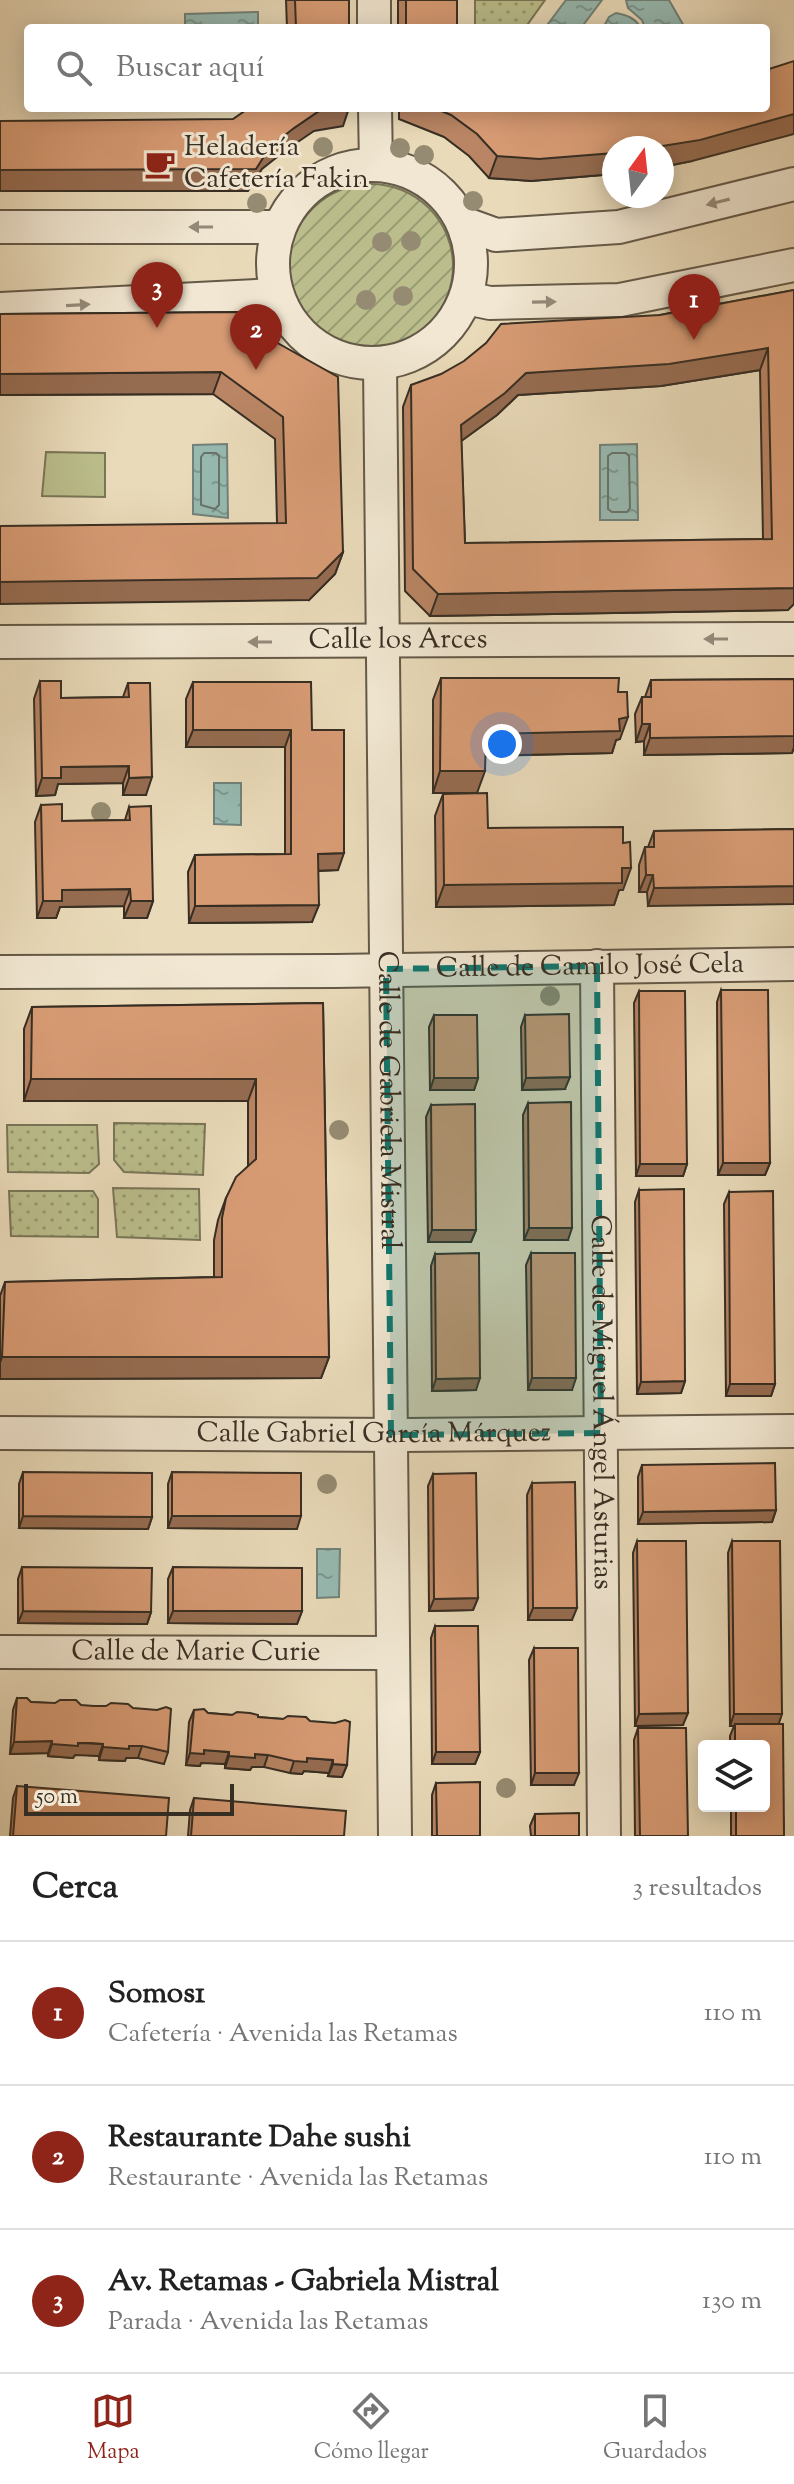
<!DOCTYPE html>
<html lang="es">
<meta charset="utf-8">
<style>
:root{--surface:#fff;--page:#f2f2f2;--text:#222;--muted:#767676;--line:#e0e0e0;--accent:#8f2418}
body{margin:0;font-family:"Sorts Mill Goudy",serif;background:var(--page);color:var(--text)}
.controls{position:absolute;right:24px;bottom:24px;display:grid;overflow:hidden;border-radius:8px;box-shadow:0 4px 20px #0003}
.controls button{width:72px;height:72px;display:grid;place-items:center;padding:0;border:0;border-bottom:2px solid var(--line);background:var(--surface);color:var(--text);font:40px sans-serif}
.compass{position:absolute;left:602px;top:136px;width:72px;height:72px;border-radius:50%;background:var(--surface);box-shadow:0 4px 20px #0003;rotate:15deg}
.scale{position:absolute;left:24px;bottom:20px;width:210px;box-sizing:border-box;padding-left:8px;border:4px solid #372e23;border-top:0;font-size:22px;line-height:28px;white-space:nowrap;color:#372e23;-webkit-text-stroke:6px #f1e7d2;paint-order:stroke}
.you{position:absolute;left:502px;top:744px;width:28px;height:28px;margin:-20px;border:6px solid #fff;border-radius:50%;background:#1a73e8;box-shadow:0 0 0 12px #1a73e833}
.badge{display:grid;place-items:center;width:52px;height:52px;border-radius:50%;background:var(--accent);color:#fff;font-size:26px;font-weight:700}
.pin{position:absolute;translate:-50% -66px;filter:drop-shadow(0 2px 4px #0008)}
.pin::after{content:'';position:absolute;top:42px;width:28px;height:24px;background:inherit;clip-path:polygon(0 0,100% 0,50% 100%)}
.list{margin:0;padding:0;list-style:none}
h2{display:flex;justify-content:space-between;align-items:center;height:104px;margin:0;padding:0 32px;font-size:34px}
h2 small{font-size:26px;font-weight:400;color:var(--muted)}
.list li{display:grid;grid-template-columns:52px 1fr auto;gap:24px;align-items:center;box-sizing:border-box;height:144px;padding:0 32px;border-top:2px solid var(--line)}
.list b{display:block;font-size:30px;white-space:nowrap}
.list p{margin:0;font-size:26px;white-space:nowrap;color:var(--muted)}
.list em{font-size:26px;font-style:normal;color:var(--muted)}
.icon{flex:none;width:44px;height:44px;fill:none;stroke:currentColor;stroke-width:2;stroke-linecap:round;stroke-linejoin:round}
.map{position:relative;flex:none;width:794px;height:1836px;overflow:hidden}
.search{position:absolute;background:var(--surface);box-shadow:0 4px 20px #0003;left:24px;right:24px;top:24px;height:88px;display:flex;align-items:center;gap:20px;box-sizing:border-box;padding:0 28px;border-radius:8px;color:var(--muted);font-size:30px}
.sheet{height:536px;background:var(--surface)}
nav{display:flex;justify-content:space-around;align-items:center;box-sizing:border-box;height:112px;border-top:2px solid var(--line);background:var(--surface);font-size:22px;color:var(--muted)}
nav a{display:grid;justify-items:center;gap:4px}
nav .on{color:var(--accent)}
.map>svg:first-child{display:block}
</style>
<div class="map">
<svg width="794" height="1836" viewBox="0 0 794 1836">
<defs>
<pattern id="grass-dots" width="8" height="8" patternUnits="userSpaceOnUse" patternTransform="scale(2)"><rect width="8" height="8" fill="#bbbe8c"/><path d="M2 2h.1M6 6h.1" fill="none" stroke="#999b72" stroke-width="1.8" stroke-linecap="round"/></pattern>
<pattern id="garden-furrows" width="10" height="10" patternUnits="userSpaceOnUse" patternTransform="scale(2)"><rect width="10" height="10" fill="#bbbe8c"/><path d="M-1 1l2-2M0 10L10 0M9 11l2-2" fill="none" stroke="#999b72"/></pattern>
<pattern id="water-ripples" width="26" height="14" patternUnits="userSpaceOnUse" patternTransform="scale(2)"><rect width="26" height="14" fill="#97bab2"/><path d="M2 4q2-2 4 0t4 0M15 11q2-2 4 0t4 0" fill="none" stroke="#7c9890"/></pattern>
</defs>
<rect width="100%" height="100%" fill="#e9dab9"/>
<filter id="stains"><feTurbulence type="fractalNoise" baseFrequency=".0025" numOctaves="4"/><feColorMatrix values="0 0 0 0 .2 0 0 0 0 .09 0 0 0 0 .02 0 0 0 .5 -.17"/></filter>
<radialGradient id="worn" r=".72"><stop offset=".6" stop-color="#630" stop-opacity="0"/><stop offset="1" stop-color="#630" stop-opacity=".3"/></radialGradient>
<g fill="url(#grass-dots)" stroke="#797658" stroke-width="2">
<path d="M475,0h70l-20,28h-50z"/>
<path d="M114,1123l91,1 -2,51 -79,-3 -10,-12z"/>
<path d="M7,1125h90l2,39 -10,9 -81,-1z"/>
<path d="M113,1188l86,1 1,51 -83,-3z"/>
<path d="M9,1191h84l5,8v38l-87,-1z"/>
</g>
<circle fill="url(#garden-furrows)" stroke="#797658" stroke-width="2" cx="371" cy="266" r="82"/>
<path fill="#bbbe8c" stroke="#797658" stroke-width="2" d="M46,452l59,1v44l-63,-1z"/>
<g fill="url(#water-ripples)" stroke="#718279" stroke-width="2">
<path d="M566,0h36l-21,28h-36z"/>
<path d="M626,0h43l16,28h-40l-3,-8 -14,-12z"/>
<path d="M258,12v16h-73v-14z"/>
<path d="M616,13c11,2 19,5 25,15h-38l6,-11z"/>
<path d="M227,444l1,74 -35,-4v-69z"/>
<path d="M637,444l1,76h-38v-75z"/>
<path d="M214,783h27v42l-27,-1z"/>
<path d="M317,1549h23l-1,48 -22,1z"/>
</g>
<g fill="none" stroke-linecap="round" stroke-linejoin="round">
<g stroke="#67746a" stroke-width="2">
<path d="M216,453l3,3v49l-4,4 -14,-4v-48l3,-4z"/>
<path d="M612,453h14l3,3 1,52 -3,4h-15l-4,-3v-53z"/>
</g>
<g stroke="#645948" stroke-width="36">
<g id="minor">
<path d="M374,0v28"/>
<path d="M375,108l1,57"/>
<circle cx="372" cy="264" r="99"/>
<path d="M463,223l33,12 123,-8 175,-43"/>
<path d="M0,227h279"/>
<path d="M466,298l24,5 130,-3 174,-35"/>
<path d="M0,309l276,-14"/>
<path id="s1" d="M380,364l15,1472"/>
<path id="s2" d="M0,642l794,-3"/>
<path id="s3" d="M597,966l7,870"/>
<path id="s4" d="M0,972l335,-1 459,-7"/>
<path id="s5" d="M0,1433l405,2 389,-4"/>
<path id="s6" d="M0,1652l393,1"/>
</g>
</g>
<use href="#minor" stroke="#f1e7d2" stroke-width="32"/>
</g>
<g fill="#958b72">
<circle cx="323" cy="147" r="10"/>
<circle cx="400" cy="148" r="10"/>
<circle cx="424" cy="155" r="10"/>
<circle cx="473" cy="201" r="10"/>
<circle cx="257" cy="203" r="10"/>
<circle cx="411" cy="241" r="10"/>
<circle cx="382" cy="242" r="10"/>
<circle cx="403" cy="296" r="10"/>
<circle cx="366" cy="300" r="10"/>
<circle cx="101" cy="812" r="10"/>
<circle cx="550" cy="996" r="10"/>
<circle cx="339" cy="1130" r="10"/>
<circle cx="327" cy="1484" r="10"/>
<circle cx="506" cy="1788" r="10"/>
</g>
<g fill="#b98564" stroke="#372e23" stroke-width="2" fill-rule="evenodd">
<path d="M286,0h63v28h-62z"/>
<rect x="398" y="0" width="59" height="28"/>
<path d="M399,108h367l-74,53 -30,6v-19h-48v26l-83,7 -42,-3 -20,-22 -25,-19 -45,-18z"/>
<path d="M794,290l-6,320 -358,6 -25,-25 -2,-184 8,-22 249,-70zM760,370l3,169 -298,4 -4,-102 36,-26 21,-20 143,-9z"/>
<path d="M243,312l100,240 -8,22 -26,26 -32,-77 -2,-84 -62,-45 -213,1v-81z"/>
<path d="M441,678l177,14 2,47 -4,1 -4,13 -127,3 -8,37h-44v-93z"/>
<path d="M794,679v68l-2,6 -148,2v-14l-8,1 -1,-28 7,-17h3l6,-17z"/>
<path d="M40,681l21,17 62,-1 5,-14 18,112h-23v-12l-65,1 -3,11 -19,1 -2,-97z"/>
<path d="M193,682l119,48 26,140 -20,1 -6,51 -123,1 -1,-51 7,-17 90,-1v-107h-99v-48z"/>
<path d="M443,794l45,34 135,62h-4l-5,15 -178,2 -1,-91z"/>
<path d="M41,805l21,16 63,-1 4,-13 24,94 -6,17h-23v-12l-64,1 -4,11h-19l-2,-96z"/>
<path d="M794,829l-146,77 -1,-14h-8v-27l6,-18h3l6,-16z"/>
<path d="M721,990l49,173 -5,12h-47l-1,-173z"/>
<path d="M639,991l48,173 -4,12h-47l-2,-173z"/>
<path d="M323,1003l6,354 -8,21 -321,1v-83l5,-14 209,-5v-37l4,-20 8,-22 22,-32v-65h-224v-72l8,-22z"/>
<path d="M434,1015l44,63 -4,12h-44l-1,-63z"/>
<path d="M525,1015l40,74 -43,1 -1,-63z"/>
<path d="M528,1103l40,137h-44l-1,-125z"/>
<path d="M431,1105l45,125 -5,12h-43l-2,-125z"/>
<path d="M639,1190l46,191 -4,12 -44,1 -2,-192z"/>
<path d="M729,1192l46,192 -4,12h-45l-2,-192z"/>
<path d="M531,1253l41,137h-44l-2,-125z"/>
<path d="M435,1254l41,136 -44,1 -1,-125z"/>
<path d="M642,1465l134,45 -4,12 -134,2v-47z"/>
<path d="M23,1472l129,45 -4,12 -129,-1v-44z"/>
<path d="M172,1472l125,57 -129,-1v-44z"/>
<path d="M433,1474l45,124 -5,12 -44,1 -1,-125z"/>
<path d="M532,1483l40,137h-44l-1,-125z"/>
<path d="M637,1541l46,184 -48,1 -2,-173z"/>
<path d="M732,1541l47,183 5,112h-53v-30h33v-60h-34v-10l4,-10h-4l-2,-173z"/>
<path d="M22,1567l129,45 -4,12 -129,-1v-44z"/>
<path d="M173,1567l129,44 -5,13 -129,-1v-44z"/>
<path d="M435,1626l45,126 -5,12h-43l-1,-126z"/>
<path d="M534,1648l40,137h-43l-2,-125z"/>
<path d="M17,1698l14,4 50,3 87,47 -4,12 -26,-6h-12l-1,3 -26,-1v-4l-13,-1h-11l-2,3 -25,-2v-3l-38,1 3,-44z"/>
<path d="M194,1710l14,3 75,6 64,46 -5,12 -14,-1 1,-3 -25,-2 -2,3 -12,-1 -26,-6h-12l-2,3 -25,-2v-4l-13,-1h-11l-1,3 -14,-1 3,-43z"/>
<path d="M638,1728l50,108h-53l-1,-96z"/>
<path d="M436,1783l44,53h-48v-41z"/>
<path d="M17,1786l149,50h-156l3,-38z"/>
<path d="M194,1798l150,38h-156l2,-26z"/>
<path d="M535,1814l44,22h-48l-1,-10z"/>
</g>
<g fill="#966c51" stroke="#372e23" stroke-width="2">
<path d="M329,108h20l-6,18 -29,5 -28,19 -24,19 -14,22h-248v-21l294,-42 28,-19z"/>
<path d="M794,114v20l-102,27 -30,6v-19h-12z"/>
<path d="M614,153v21l-83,7 -42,-3 8,-22z"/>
<path d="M768,348l-8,22 -99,16 -143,9 -21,20 -44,32 8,-22 65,-52z"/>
<path d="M221,372l-8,22 -213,1v-21z"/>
<path d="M343,552l-8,22 -26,26 -309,4v-22z"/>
<path d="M794,588v16l-6,6 -358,6 8,-22z"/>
<path d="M628,717l-8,22 -4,1 -4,13 -134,3 8,-22z"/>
<path d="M642,724h8l-6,17 -8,1z"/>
<path d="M794,729v18l-2,6 -148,2 6,-17z"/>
<path d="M193,730h98l-6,17h-99z"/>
<path d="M129,766l-6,17 -65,1 -3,11 -19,1 6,-18 19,-11z"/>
<path d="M440,771h45l-8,22h-44z"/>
<path d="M152,777l-6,18h-23l6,-17z"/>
<path d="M344,853l-6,17 -26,1 6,-17z"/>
<path d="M622,868h9l-8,22h-4l-5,15 -178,2 8,-22z"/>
<path d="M646,875h7l-6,17h-8z"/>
<path d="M794,886v18l-146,2 6,-18z"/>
<path d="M130,889l-6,17 -64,1 -4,11h-19l6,-17 19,-11z"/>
<path d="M131,901h22l-6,17h-23z"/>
<path d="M319,905l-7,17 -123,1 6,-17z"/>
<path d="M570,1077l-5,12 -43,1 4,-12z"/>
<path d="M434,1078h44l-4,12h-44z"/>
<path d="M31,1079h225l-8,22h-224z"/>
<path d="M723,1163h47l-5,12h-47z"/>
<path d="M640,1164h47l-4,12h-47z"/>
<path d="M529,1228h43l-4,12h-44z"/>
<path d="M432,1230h44l-5,12h-43z"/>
<path d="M2,1357h327l-8,21 -321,1v-16z"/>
<path d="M480,1378l-4,12 -44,1 4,-12z"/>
<path d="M532,1378h44l-4,12h-44z"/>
<path d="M685,1381l-4,12 -44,1 4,-12z"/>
<path d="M730,1384h45l-4,12h-45z"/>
<path d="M776,1510l-4,12 -134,2 5,-12z"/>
<path d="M23,1516l129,1 -4,12 -129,-1z"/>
<path d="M172,1516h129l-4,13 -129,-1z"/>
<path d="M478,1598l-5,12 -44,1 5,-12z"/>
<path d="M533,1608h44l-5,12h-44z"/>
<path d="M23,1611l128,1 -4,12 -129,-1z"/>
<path d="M173,1611h129l-5,13 -129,-1z"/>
<path d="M688,1713l-5,12 -48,1 4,-12z"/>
<path d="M734,1714h48l-4,12h-48z"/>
<path d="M52,1741l-4,12 -38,1 4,-12z"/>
<path d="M78,1743l25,1 -4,12 -24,-1 -2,3 -25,-2 4,-12z"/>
<path d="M129,1746h13l-4,12h-12l-1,3 -26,-1 4,-13z"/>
<path d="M204,1750l25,2 -4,12 -24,-1 -1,3 -14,-1 4,-12z"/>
<path d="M436,1752h44l-5,12h-43z"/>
<path d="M255,1754l13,1 -4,12h-12l-2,3 -25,-2 4,-12z"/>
<path d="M307,1758l26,2 -4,13 -25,-2 -2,3 -12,-1 4,-12z"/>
<path d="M333,1764l14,1 -5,12 -14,-1z"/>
<path d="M535,1773h44l-5,12h-43z"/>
</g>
<g fill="#d79b74" stroke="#372e23" stroke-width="2" fill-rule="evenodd">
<path d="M295,0h54v28h-53z"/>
<rect x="406" y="0" width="51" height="28"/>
<path d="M794,61v53l-94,26 -50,8h-36v5l-75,6 -42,-3 -20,-22 -26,-19 -17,-7h332v-38z"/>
<path d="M249,108h80l-7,1 -28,19 -24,19 -14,22 -256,1v-49l233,-2z"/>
<path d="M794,290v298l-356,6 -25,-25 -2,-184 30,-11 23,-13 22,-18 15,-19 159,-9zM768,348l4,191 -307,4 -4,-118 44,-32 21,-20 143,-9z"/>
<path d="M243,312l24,25 71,40 5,175 -26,26 -317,4v-56l286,-3 -3,-106 -62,-45 -221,2v-60z"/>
<path d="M441,678h178l-1,14h9l1,25 -9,2 1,12 -134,3 -1,37h-45z"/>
<path d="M794,679v57l-144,2v-14h-8v-27h9v-17z"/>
<path d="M40,681h21v17l68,-1 -1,-14h22l2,94 -23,1v-12l-68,1v11h-19z"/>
<path d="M193,682h118l1,48h32v123l-26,1 1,51 -124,1v-51l96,-1v-124h-98z"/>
<path d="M487,793l1,35 135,-1v16l7,-1 1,26h-9v15l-178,2 -1,-91z"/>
<path d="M62,804v17l68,-1 -1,-13 22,-1 2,95h-22l-1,-12 -68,1v11h-19l-2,-96z"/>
<path d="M794,829v57l-140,2 -1,-13h-7l-1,-28h9v-16z"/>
<path d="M721,990h47l2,173h-47z"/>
<path d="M639,991h46l2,173h-47z"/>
<path d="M323,1003l6,354h-327l3,-75 217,-5v-59l4,-20 10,-21 20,-18v-80h-225l1,-72z"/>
<path d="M569,1014l1,63 -44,1 -1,-63z"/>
<path d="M434,1015h43l1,63h-44z"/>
<path d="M571,1102l1,126h-43l-1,-125z"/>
<path d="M475,1104l1,126h-44l-1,-125z"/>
<path d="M684,1189l1,192 -44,1 -2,-192z"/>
<path d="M773,1191l2,193h-45l-1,-192z"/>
<path d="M479,1253l1,125 -44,1 -1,-125z"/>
<path d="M531,1253h44l1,125h-44z"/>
<path d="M775,1463l1,47 -133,2 -1,-47z"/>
<path d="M23,1472l129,1v44l-129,-1z"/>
<path d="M172,1472l129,1v43h-129z"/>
<path d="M476,1473l2,125 -44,1 -1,-125z"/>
<path d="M575,1482l2,126h-44l-1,-125z"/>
<path d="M637,1541h49l2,172 -49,1z"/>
<path d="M732,1541h48l2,173h-48z"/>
<path d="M22,1567l130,1 -1,44 -128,-1z"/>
<path d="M173,1567l129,1v43h-129z"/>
<path d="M435,1626h43l2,126h-44z"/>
<path d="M534,1648h44l1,125h-44z"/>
<path d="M17,1698h10l4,4 24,1 5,-3h16l5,5 13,1h12l5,-3 17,1 5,4 24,2 9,-3 5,2 -3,43 -26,-6h-13v3l-26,-2v-3l-12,-1h-13v3l-26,-2v-3l-38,1z"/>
<path d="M204,1709l4,4 24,2 5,-3 13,1 8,2v2l25,2 5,-3 18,1 4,4 25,2 10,-3 5,2 -3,43 -14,-1v-4l-26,-2v4l-13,-1 -26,-6 -13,-1v4l-26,-2v-4l-13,-1 -12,-1v4l-14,-1 4,-43z"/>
<path d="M735,1724h48l1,112h-48v-30h28v-60h-29z"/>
<path d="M638,1728h48l2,108h-48z"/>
<path d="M480,1782v54h-43l-1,-53z"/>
<path d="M17,1786l152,12 -3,38h-153z"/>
<path d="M194,1798l152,13 -2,25h-153z"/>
<path d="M579,1813v23h-44v-22z"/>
</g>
<defs><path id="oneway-solid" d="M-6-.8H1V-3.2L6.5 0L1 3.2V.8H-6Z" transform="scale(2)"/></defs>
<g fill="#948a7a">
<use href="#oneway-solid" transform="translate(718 202) rotate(166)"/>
<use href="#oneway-solid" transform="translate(201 227) rotate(180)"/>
<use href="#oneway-solid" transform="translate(544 302) rotate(-1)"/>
<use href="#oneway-solid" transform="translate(78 305) rotate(-3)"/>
<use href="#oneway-solid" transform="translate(716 639) rotate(180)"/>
<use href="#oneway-solid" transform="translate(260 642) rotate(180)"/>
</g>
<path fill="#0f766e" fill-opacity="0.2" stroke="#0f766e" stroke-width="6" stroke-dasharray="16 10" stroke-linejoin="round" d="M597,966l4,467 -210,2 -5,-466z"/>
<defs>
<g id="cafe-bare" transform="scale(2.4)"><path d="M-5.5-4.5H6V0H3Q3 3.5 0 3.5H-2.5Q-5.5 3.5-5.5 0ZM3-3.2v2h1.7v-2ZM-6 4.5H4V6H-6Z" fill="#8f2418" stroke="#f1e7d2" stroke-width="2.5" paint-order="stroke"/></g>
</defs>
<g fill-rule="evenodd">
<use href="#cafe-bare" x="160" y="164"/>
</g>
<g text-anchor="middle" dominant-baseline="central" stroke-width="6" stroke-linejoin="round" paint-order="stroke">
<g font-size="28" fill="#372e23" stroke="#f1e7d2" text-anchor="start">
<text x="184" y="148">Heladería<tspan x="184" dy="32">Cafetería Fakin</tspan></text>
</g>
<g font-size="28" fill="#372e23" stroke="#f1e7d2">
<text stroke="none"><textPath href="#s2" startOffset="398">Calle los Arces</textPath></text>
<text stroke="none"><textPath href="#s4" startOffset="590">Calle de Camilo José Cela</textPath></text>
<text stroke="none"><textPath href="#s1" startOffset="736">Calle de Gabriela Mistral</textPath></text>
<text stroke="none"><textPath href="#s3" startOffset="436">Calle de Miguel Ángel Asturias</textPath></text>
<text stroke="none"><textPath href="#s5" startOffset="374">Calle Gabriel García Márquez</textPath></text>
<text stroke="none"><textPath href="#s6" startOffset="196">Calle de Marie Curie</textPath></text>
</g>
</g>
<rect width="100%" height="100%" filter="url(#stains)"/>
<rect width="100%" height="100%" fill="url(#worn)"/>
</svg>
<div class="controls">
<button><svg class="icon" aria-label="layers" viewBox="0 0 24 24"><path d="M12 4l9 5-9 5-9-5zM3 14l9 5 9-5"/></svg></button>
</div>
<svg class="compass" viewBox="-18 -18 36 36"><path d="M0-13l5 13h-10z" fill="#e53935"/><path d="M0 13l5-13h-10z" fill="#767676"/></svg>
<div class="scale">50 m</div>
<div class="you"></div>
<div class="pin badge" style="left:694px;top:340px">1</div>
<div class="pin badge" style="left:256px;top:370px">2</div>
<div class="pin badge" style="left:157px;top:328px">3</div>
<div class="search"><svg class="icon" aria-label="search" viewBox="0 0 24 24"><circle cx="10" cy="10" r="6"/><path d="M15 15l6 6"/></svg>Buscar aquí</div>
</div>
<section class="sheet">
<h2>Cerca<small>3 resultados</small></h2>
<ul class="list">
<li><span class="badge">1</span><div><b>Somos1</b><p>Cafetería · Avenida las Retamas</p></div><em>110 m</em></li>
<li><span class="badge">2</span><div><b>Restaurante Dahe sushi</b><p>Restaurante · Avenida las Retamas</p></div><em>110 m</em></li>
<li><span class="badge">3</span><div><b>Av. Retamas - Gabriela Mistral</b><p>Parada · Avenida las Retamas</p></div><em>130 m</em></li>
</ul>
</section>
<nav>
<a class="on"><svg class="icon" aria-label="map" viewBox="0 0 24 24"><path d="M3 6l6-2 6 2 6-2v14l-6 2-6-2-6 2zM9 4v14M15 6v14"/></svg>Mapa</a>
<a><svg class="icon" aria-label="directions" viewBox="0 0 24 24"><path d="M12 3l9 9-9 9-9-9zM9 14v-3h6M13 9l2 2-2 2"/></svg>Cómo llegar</a>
<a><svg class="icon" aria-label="saved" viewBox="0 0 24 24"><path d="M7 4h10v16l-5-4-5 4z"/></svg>Guardados</a>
</nav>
